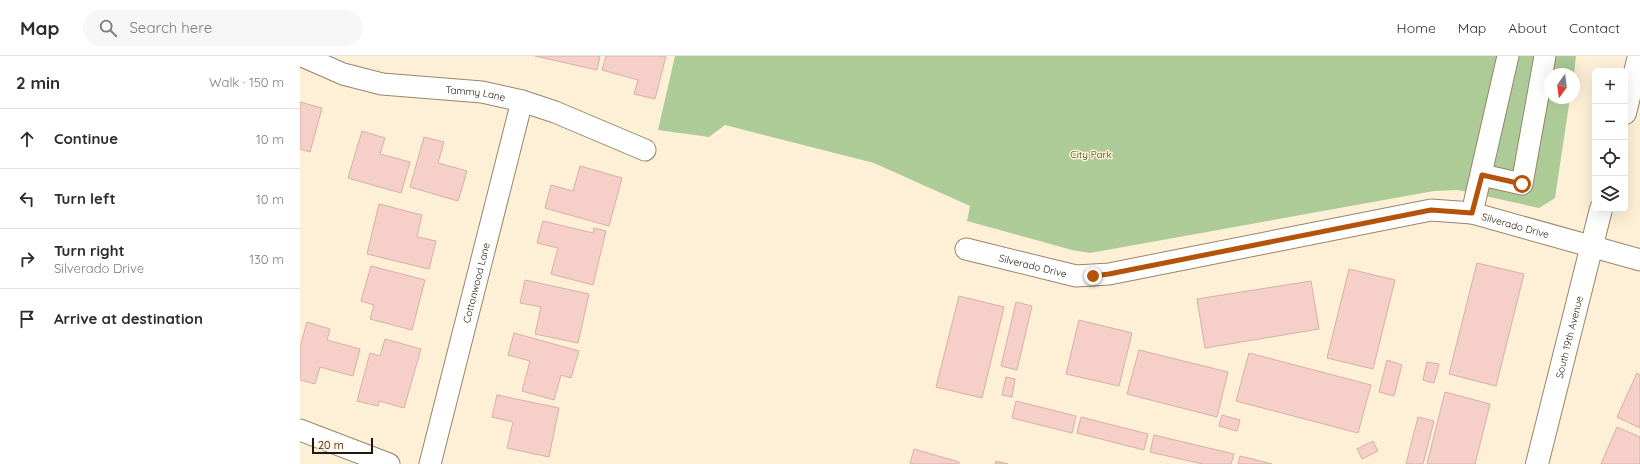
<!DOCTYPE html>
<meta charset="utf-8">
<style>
:root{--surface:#fff;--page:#f7f7f7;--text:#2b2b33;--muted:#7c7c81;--line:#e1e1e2}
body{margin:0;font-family:Quicksand,sans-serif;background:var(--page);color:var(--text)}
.controls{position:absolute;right:12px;top:12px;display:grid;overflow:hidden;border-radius:6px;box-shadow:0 4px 16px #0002}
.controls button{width:36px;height:36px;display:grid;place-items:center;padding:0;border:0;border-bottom:1px solid var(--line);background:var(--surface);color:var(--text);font:20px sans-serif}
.compass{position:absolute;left:1244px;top:12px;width:36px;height:36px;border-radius:50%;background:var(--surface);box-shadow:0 4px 16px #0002;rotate:194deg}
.scale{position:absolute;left:12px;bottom:10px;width:61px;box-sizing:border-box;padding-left:4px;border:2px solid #1f180d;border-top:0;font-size:11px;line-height:14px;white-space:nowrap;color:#1f180d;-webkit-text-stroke:3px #feefd7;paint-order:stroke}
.stop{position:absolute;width:12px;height:12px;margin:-9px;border:3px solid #b45309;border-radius:50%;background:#fff}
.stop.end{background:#b45309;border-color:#fff;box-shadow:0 1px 4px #0008}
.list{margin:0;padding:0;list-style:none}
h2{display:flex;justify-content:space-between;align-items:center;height:52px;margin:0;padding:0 16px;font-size:17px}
h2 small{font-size:13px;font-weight:400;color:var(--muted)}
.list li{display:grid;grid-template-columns:26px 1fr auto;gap:12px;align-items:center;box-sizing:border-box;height:60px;padding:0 16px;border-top:1px solid var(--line)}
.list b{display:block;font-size:15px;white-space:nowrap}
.list p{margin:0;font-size:13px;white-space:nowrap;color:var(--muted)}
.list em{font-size:13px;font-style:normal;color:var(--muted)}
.icon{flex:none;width:22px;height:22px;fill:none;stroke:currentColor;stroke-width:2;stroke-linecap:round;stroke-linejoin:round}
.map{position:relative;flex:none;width:1340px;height:408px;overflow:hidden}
header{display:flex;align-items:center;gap:24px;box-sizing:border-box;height:56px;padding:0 20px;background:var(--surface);border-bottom:1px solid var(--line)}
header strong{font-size:19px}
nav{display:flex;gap:22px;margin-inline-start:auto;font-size:14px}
.search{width:280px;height:36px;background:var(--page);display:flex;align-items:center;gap:10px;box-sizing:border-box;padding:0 14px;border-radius:22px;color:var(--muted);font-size:15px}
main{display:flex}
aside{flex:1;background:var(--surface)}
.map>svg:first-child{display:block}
</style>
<header>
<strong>Map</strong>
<div class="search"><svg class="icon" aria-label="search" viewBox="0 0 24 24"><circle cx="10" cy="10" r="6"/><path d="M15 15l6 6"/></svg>Search here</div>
<nav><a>Home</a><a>Map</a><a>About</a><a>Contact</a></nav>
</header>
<main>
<aside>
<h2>2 min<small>Walk · 150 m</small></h2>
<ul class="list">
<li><svg class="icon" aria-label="ahead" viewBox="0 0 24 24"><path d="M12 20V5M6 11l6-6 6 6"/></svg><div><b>Continue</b></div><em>10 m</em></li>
<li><svg class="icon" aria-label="left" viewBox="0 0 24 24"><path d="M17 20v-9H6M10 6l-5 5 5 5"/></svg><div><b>Turn left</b></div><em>10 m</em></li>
<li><svg class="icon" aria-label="right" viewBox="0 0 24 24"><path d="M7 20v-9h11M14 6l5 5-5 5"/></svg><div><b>Turn right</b><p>Silverado Drive</p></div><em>130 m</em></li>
<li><svg class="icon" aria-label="arrive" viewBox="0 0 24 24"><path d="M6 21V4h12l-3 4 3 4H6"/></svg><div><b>Arrive at destination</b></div></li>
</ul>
</aside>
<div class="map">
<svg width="1340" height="408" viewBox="0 0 1340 408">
<rect width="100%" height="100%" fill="#feefd7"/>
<path fill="#adcb97" d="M375,0h901l-2,18h-24v24h20l-15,100 -16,10 -81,-18 -24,1 -344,62 -18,-3 -105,-29 3,-15 -96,-43 -149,-38 -16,12 -51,-7z"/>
<g fill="#f6d0c8" stroke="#d5b0a9">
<path d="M235,0h65l-3,14z"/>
<path d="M306,0h60l-11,43 -21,-5 4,-14 -36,-10z"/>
<path d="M0,46l22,6 -12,44 -10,-3z"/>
<path d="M62,75l23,7 -5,16 30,8 -9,31 -53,-15z"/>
<path d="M124,81l20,5 -6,21 29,8 -9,30 -48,-14z"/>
<path d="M280,110l42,12 -13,48 -64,-18 6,-23 22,6z"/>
<path d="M79,148l43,11 -5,22 19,4 -7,28 -62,-15z"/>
<path d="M243,165l50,12 1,-5 12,3 -13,54 -42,-11 7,-26 -21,-5z"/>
<path d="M1177,207l47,11 -28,112 -47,-12z"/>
<path d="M71,210l54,14 -13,50 -42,-11 4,-14 -13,-4z"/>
<path d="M1049,213l46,11 -22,89 -46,-11z"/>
<path d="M225,224l64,14 -11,49 -43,-9 6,-27 -21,-4z"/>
<path d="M1011,225l8,48 -114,19 -8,-49z"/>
<path d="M659,240l45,11 -22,91 -46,-11z"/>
<path d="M716,246l16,4 -15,64 -16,-4z"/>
<path d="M779,264l53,13 -13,53 -53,-12z"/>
<path d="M7,266l23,7 -3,11 33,9 -7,27 -33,-9 -5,17 -15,-4v-33z"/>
<path d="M214,277l65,18 -8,27 -10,-3 -7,25 -32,-9 8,-30 -22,-6z"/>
<path d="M85,283l36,10 -17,59 -25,-7 -1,5 -21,-5 13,-48 10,3z"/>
<path d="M839,294l89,22 -11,45 -90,-23z"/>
<path d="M949,297l122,32 -13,48 -122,-32z"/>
<path d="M1087,304l15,5 -8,31 -15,-4z"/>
<path d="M1127,306l12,2 -5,19 -11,-3z"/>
<path d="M1337,317l3,2v53l-23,-11z"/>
<path d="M706,321l9,2 -3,18 -10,-2z"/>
<path d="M1145,336l45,12 -15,60h-48z"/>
<path d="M197,339l62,13 -10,49 -42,-9 6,-26 -21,-5z"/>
<path d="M716,345l60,15 -4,17 -60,-15z"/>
<path d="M922,359l18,5 -3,11 -18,-5z"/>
<path d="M781,361l67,17 -4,16 -67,-17z"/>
<path d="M1118,361l16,4 -11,43h-17z"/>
<path d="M1317,371l23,10v27h-39z"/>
<path d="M854,379l80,19 -3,10h-28l-53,-12z"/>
<path d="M1073,385l5,10 -16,8 -5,-10z"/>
<path d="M614,393l45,13v2h-49z"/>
<path d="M940,400l32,8h-34z"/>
<path d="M696,405l12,3h-13z"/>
</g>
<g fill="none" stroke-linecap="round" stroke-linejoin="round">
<g stroke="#96866a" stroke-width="23">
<g id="minor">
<path id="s1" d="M2,0l41,18 39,10 100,8 40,9 33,11 90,38"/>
<path d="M1182,119l40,9 23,-128"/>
<path d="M1172,157l36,-157"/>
<path id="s2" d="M666,193l110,27 33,-2 322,-64 41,3 168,47"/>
<path d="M0,374l89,34"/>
<path id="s3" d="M130,408l92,-363"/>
</g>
</g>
<g stroke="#96866a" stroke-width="24">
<g id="major">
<path d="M1325,57l14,-57"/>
<path id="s4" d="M1237,408l64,-255"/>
</g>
</g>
<use href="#minor" stroke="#fff" stroke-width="21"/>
<use href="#major" stroke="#fff" stroke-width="22"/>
</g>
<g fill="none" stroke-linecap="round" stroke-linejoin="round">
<path stroke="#b45309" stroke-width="5" d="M793,220l16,-2 322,-64 41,3 10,-38 40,9"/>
</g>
<g text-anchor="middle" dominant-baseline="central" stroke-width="3" stroke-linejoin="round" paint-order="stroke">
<g font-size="10" fill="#1f180d" stroke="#feefd7">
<text stroke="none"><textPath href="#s1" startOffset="179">Tammy Lane</textPath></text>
<text stroke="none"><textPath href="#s2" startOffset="561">Silverado Drive</textPath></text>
<text stroke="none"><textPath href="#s2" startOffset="69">Silverado Drive</textPath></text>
<text stroke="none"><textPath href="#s3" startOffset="187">Cottonwood Lane</textPath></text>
<text stroke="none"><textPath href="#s4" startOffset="131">South 19th Avenue</textPath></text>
</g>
<g font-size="10" fill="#304d10" stroke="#feefd7">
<text x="791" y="98">City Park</text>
</g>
</g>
</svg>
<div class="controls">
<button>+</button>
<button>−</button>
<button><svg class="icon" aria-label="locate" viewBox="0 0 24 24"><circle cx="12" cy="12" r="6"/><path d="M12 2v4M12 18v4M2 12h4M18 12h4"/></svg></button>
<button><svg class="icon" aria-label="layers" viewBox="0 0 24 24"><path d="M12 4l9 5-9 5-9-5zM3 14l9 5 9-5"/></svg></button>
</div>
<svg class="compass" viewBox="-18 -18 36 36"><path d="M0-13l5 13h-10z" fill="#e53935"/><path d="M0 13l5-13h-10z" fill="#7c7c81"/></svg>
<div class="scale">20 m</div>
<div class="stop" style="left:1222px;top:128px"></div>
<div class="stop end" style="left:793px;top:220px"></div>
</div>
</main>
